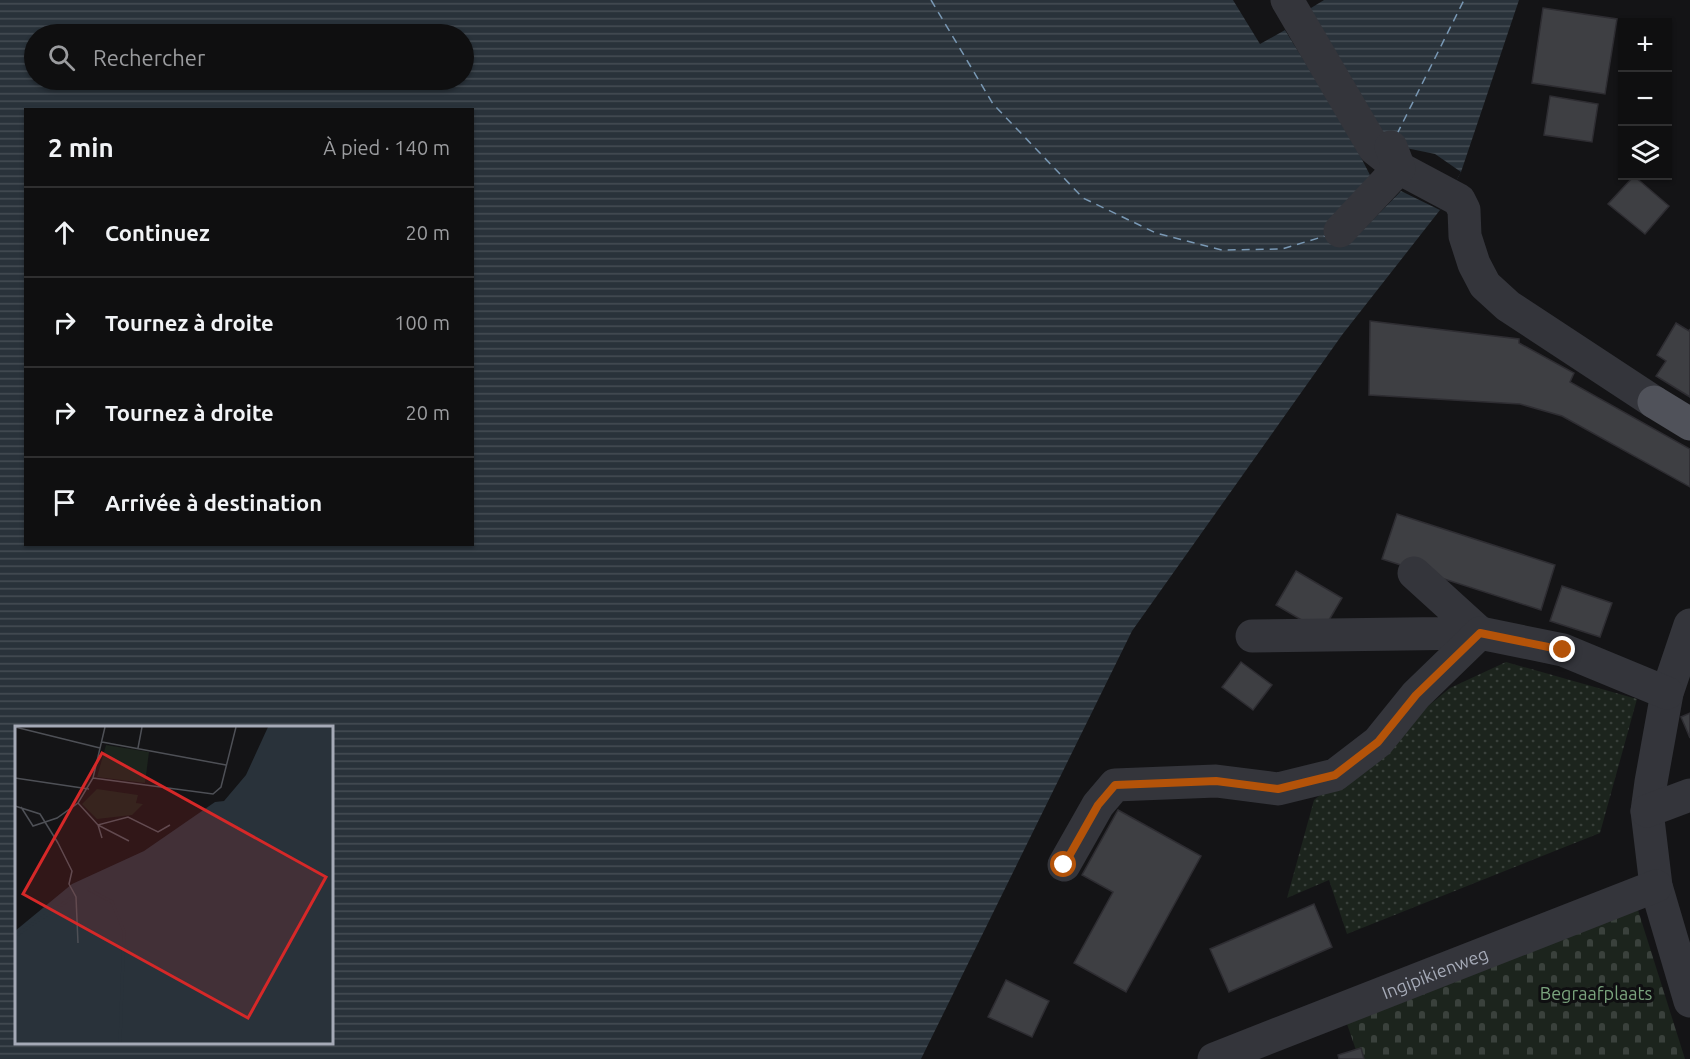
<!DOCTYPE html>
<html lang="fr">
<meta charset="utf-8">
<style>
:root{--surface:#0f0f10;--page:#181819;--text:#f1f3f6;--muted:#9b9c9f;--line:#2f2f30}
body{margin:0;font-family:Ubuntu,sans-serif;background:var(--page);color:var(--text)}
.controls{position:absolute;right:18px;top:18px;display:grid;overflow:hidden;border-radius:0px;box-shadow:0 2px 4px #0004}
.controls button{width:54px;height:54px;display:grid;place-items:center;padding:0;border:0;border-bottom:2px solid var(--line);background:var(--surface);color:var(--text);font:30px sans-serif}
.stop{position:absolute;width:18px;height:18px;margin:-14px;border:4px solid #b45309;border-radius:50%;background:#fff}
.stop.end{background:#b45309;border-color:#fff;box-shadow:0 2px 6px #0008}
.list{margin:0;padding:0;list-style:none}
h2{display:flex;justify-content:space-between;align-items:center;height:78px;margin:0;padding:0 24px;font-size:26px}
h2 small{font-size:20px;font-weight:400;color:var(--muted)}
.list li{display:grid;grid-template-columns:39px 1fr auto;gap:18px;align-items:center;box-sizing:border-box;height:90px;padding:0 24px;border-top:2px solid var(--line)}
.list b{display:block;font-size:22px;white-space:nowrap}
.list em{font-size:20px;font-style:normal;color:var(--muted)}
.icon{flex:none;width:33px;height:33px;fill:none;stroke:currentColor;stroke-width:2;stroke-linecap:round;stroke-linejoin:round}
.map{position:relative;flex:none;width:1690px;height:1059px;overflow:hidden}
.search{position:absolute;background:var(--surface);box-shadow:0 2px 4px #0004;left:24px;top:24px;width:450px;height:66px;display:flex;align-items:center;gap:15px;box-sizing:border-box;padding:0 21px;border-radius:33px;color:var(--muted);font-size:22px}
.panel{position:absolute;background:var(--surface);box-shadow:0 2px 4px #0004;left:24px;top:108px;width:450px;height:438px;border-radius:0px}
.map>svg:first-child{display:block}
</style>
<div class="map">
<svg width="1690" height="1059" viewBox="0 0 1690 1059">
<defs>
<pattern id="grass-dots" width="8" height="8" patternUnits="userSpaceOnUse" patternTransform="scale(1.5)"><rect width="8" height="8" fill="#1c241d"/><path d="M2 2h.1M6 6h.1" fill="none" stroke="#3a413c" stroke-width="1.8" stroke-linecap="round"/></pattern>
<pattern id="cemetery-stones" width="16" height="16" patternUnits="userSpaceOnUse" patternTransform="scale(1.5)"><rect width="16" height="16" fill="#1c241d"/><path d="M2 7V4a2 2 0 0 1 4 0v3zM10 15v-3a2 2 0 0 1 4 0v3z" fill="#3a413c"/></pattern>
<pattern id="water-rules" width="6" height="5" patternUnits="userSpaceOnUse" patternTransform="scale(1.5)"><rect width="6" height="5" fill="#29323a"/><path d="M0 2.5h6" fill="none" stroke="#454d54"/></pattern>
</defs>
<rect width="100%" height="100%" fill="#141416"/>
<path fill="url(#grass-dots)" d="M1506,662l131,37 -37,134 -253,101 -18,-54 -42,18 27,-98 136,-112z"/>
<path fill="url(#cemetery-stones)" d="M1637,907l48,152h-326l-13,-38z"/>
<path fill="url(#water-rules)" fill-rule="evenodd" d="M0,0h1519l-58,172 -21,38 -98,125 -210,296 -211,428h-921zM34,34h430v46h-430zM26,110h446v434h-446zM16,728h316v314h-316z"/>
<path fill="#141416" d="M1233,0h91l-18,11 85,134 44,9 26,18 -21,38 -39,-19 -50,51 19,-67 -24,-47 -61,-98 -25,14z"/>
<g fill="none" stroke-linecap="round" stroke-linejoin="round">
<g stroke="#7998b4" stroke-width="1.5" stroke-dasharray="8 6" stroke-linecap="butt">
<path d="M931,0l62,104 90,94 73,35 66,17 60,-1 43,-13"/>
<path d="M1397,134l67,-134"/>
</g>
</g>
<g fill="#3e3f43" stroke="#2e2d32" stroke-width="1.5">
<path d="M1543,8l74,11 -12,75 -73,-11z"/>
<path d="M1550,96l48,8 -6,38 -48,-7z"/>
<path d="M1634,176l35,30 -24,28 -37,-30z"/>
<path d="M1370,321l149,18v4l55,30 -4,9 120,67v38l-128,-71 -42,-12 -151,-9z"/>
<path d="M1676,323l13,8 1,-2v68l-34,-21 10,-15 -9,-6z"/>
<path d="M1397,514l158,51 -14,45 -159,-51z"/>
<path d="M1296,571l46,27 -20,34 -46,-27z"/>
<path d="M1562,586l50,17 -12,34 -50,-16z"/>
<path d="M1241,662l31,23 -19,25 -31,-23z"/>
<path d="M1690,713v25l-9,-21z"/>
<path d="M1118,810l83,46 -75,136 -52,-29 39,-71 -31,-17z"/>
<path d="M1314,904l18,43 -103,45 -19,-43z"/>
<path d="M1006,980l43,21 -17,36 -44,-20z"/>
<path d="M1361,1048l3,11h-25l-1,-4z"/>
</g>
<g fill="none" stroke-linecap="round" stroke-linejoin="round">
<g stroke="#34353b" stroke-width="33">
<path d="M1287,0l87,148 25,20 60,32 5,10 1,26 9,28 11,21 23,21 146,96"/>
<path d="M1340,231l59,-63 -8,-21"/>
<path d="M1690,625l-23,68 -16,89 -4,29 9,75 34,115"/>
<path d="M1252,636l228,-3 -66,-60"/>
<path d="M1647,811l43,-16"/>
<path d="M1064,865l34,-60 17,-20 101,-4 62,8 57,-14 43,-33 38,-47 64,-62 83,17 104,43"/>
<path id="s1" d="M1214,1059l442,-173"/>
</g>
<path stroke="#50525a" stroke-width="33" d="M1654,402l36,22"/>
</g>
<g fill="none" stroke-linecap="round" stroke-linejoin="round">
<path stroke="#b45309" stroke-width="8" d="M1064,865l34,-60 17,-20 101,-4 62,8 57,-14 43,-33 38,-47 64,-62 83,17"/>
</g>
<g text-anchor="middle" dominant-baseline="central" stroke-width="6" stroke-linejoin="round" paint-order="stroke">
<g font-size="18" fill="#a5aab7" stroke="#0f0f11">
<text stroke="none"><textPath href="#s1" startOffset="237">Ingipikienweg</textPath></text>
</g>
<g font-size="18" fill="#7aa37d" stroke="#0f0f11">
<text x="1596" y="993">Begraafplaats</text>
</g>
</g>
<g transform="translate(15 726)">
<rect width="318" height="318" fill="#141416"/>
<path d="M82,63l41,6 -2,8 7,1 -11,11 -35,4 -15,-15z" fill="#1c241d"/>
<path d="M91,19l43,7 -4,31 -48,-6z" fill="#1c241d"/>
<path d="M253,1h65v316h-318v-112l57,-47 72,-33 71,-49 9,-1 22,-26z" fill="#29323a"/>
<path fill="none" stroke="#29323a" stroke-width="3" d="M73,163l24,13 12,29 -4,112M0,210l58,-39"/>
<path fill="none" stroke="#4e5056" stroke-width="1.5" d="M0,1l85,21M87,16l124,23M123,22l4,-21M0,52l74,11M78,52l120,16 8,-7 15,-60M63,77l20,22 30,-8 30,15 12,-7M0,80l25,8 18,29M6,81l12,19 24,-8 21,-15 15,-25 12,-51M87,112l-4,-13 31,16M43,117l14,28 -3,13 7,13 2,46"/>
<path fill="#d62828" fill-opacity="0.15" stroke="#d62828" stroke-width="3" d="M87,27l224,124 -78,141 -225,-124z"/>
<rect width="318" height="318" fill="none" stroke="#a5aab7" stroke-width="3"/>
</g>
</svg>
<div class="controls">
<button>+</button>
<button>−</button>
<button><svg class="icon" aria-label="layers" viewBox="0 0 24 24"><path d="M12 4l9 5-9 5-9-5zM3 14l9 5 9-5"/></svg></button>
</div>
<div class="stop" style="left:1064px;top:865px"></div>
<div class="stop end" style="left:1563px;top:650px"></div>
<div class="search"><svg class="icon" aria-label="search" viewBox="0 0 24 24"><circle cx="10" cy="10" r="6"/><path d="M15 15l6 6"/></svg>Rechercher</div>
<section class="panel">
<h2>2 min<small>À pied · 140 m</small></h2>
<ul class="list">
<li><svg class="icon" aria-label="ahead" viewBox="0 0 24 24"><path d="M12 20V5M6 11l6-6 6 6"/></svg><div><b>Continuez</b></div><em>20 m</em></li>
<li><svg class="icon" aria-label="right" viewBox="0 0 24 24"><path d="M7 20v-9h11M14 6l5 5-5 5"/></svg><div><b>Tournez à droite</b></div><em>100 m</em></li>
<li><svg class="icon" aria-label="right" viewBox="0 0 24 24"><path d="M7 20v-9h11M14 6l5 5-5 5"/></svg><div><b>Tournez à droite</b></div><em>20 m</em></li>
<li><svg class="icon" aria-label="arrive" viewBox="0 0 24 24"><path d="M6 21V4h12l-3 4 3 4H6"/></svg><div><b>Arrivée à destination</b></div></li>
</ul>
</section>
</div>
